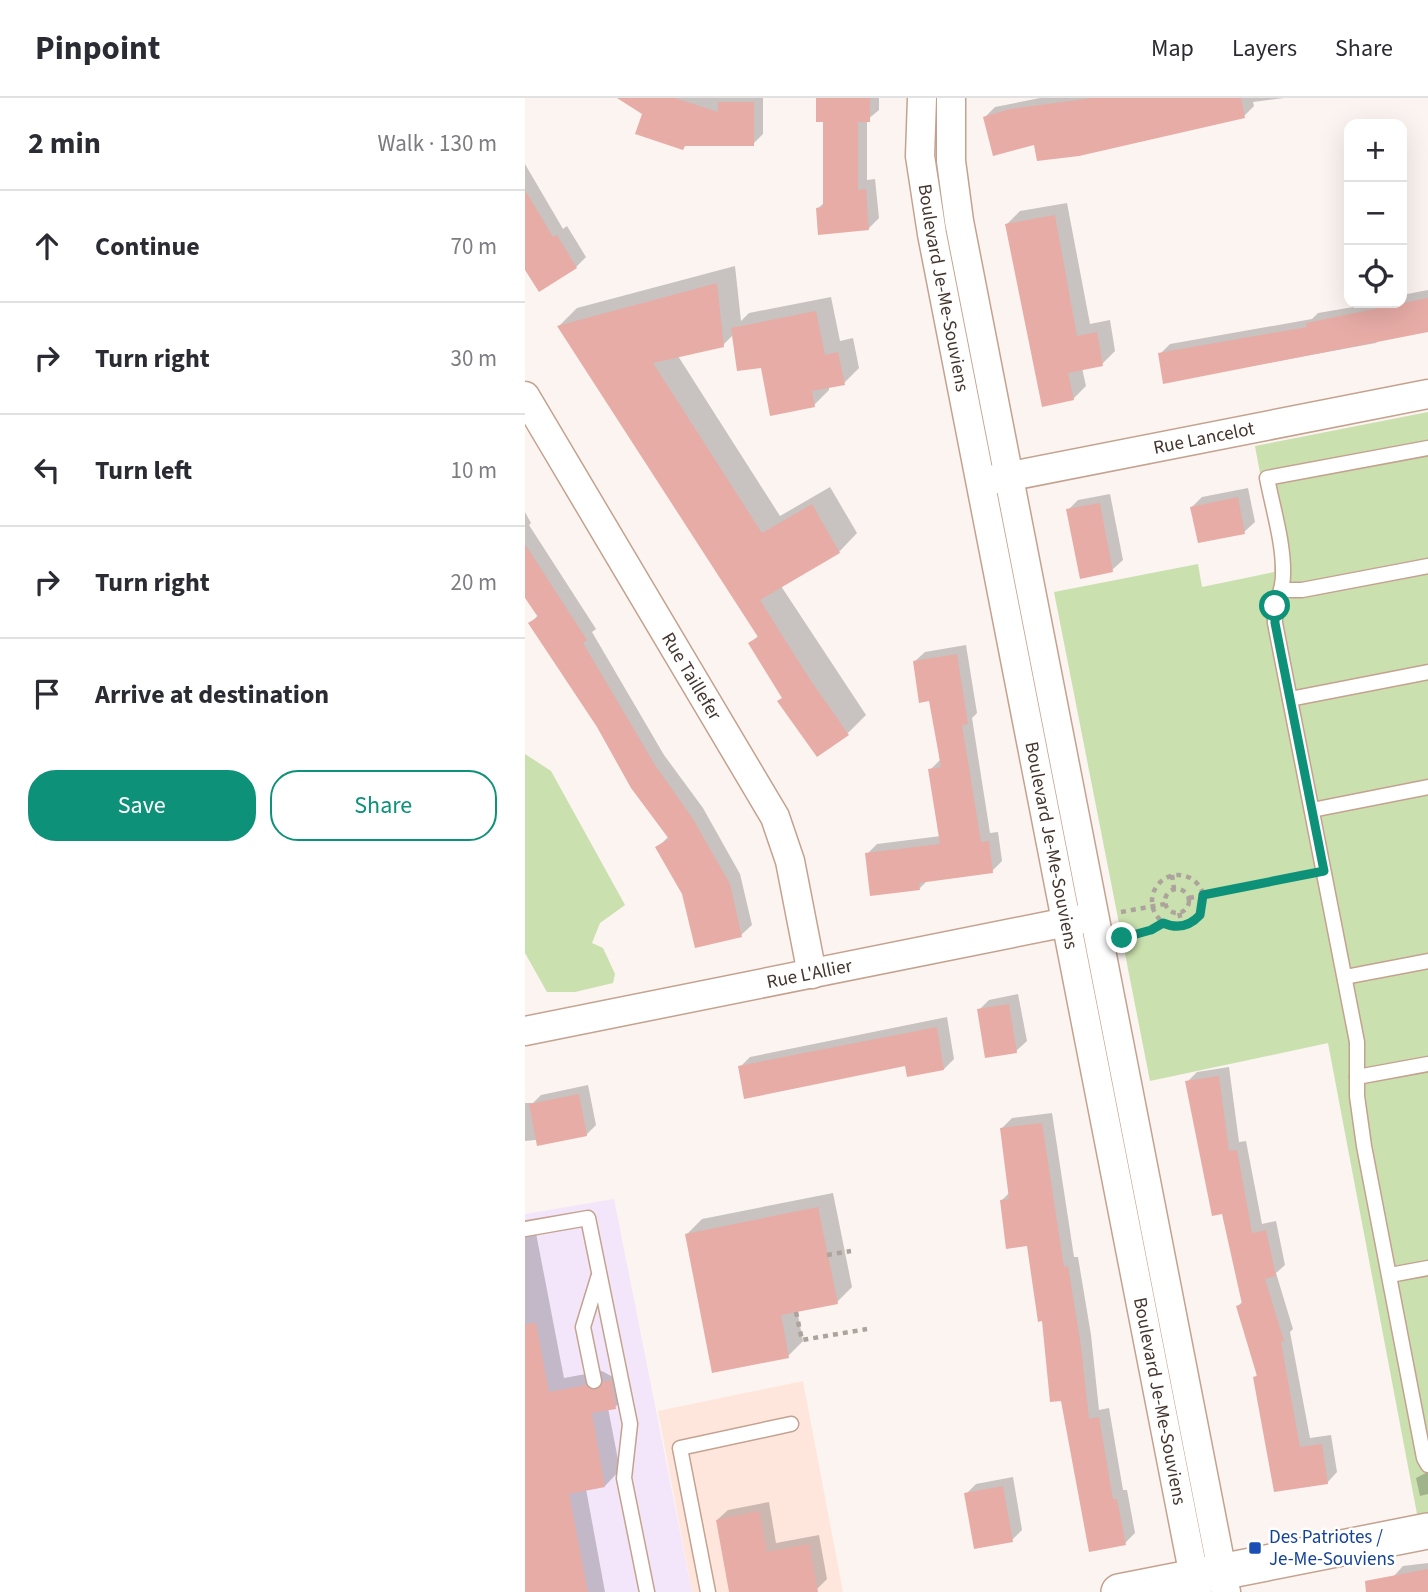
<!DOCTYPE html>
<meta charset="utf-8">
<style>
:root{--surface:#fff;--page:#f7f7f7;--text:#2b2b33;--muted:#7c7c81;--line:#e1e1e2;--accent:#0e9179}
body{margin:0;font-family:"Source Sans 3",sans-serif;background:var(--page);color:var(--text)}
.controls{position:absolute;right:21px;top:21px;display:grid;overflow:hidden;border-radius:14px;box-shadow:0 7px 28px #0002}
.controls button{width:63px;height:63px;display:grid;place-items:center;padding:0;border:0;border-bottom:2px solid var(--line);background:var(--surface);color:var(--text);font:35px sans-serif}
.stop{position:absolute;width:21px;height:21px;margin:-16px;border:5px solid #0e9179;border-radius:50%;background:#fff}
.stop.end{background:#0e9179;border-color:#fff;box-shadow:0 2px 7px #0008}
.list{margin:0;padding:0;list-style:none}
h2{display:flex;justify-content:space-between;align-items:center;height:91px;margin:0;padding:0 28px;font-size:30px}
h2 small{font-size:23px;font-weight:400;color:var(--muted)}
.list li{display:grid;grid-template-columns:46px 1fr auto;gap:21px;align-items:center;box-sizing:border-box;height:112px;padding:0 28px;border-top:2px solid var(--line)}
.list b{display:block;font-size:26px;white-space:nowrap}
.list em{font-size:23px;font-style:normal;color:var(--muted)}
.actions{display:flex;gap:14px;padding:21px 28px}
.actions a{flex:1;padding:16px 0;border:2px solid var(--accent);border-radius:28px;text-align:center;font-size:24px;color:var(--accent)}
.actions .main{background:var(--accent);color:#fff}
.icon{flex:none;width:38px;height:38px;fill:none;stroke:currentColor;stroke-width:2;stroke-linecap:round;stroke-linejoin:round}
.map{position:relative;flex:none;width:903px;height:1494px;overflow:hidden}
header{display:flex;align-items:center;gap:42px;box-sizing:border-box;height:98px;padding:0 35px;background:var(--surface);border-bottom:2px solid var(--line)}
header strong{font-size:33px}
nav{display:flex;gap:38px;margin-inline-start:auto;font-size:24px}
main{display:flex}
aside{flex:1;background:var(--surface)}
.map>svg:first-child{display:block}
</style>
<header>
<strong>Pinpoint</strong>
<nav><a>Map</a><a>Layers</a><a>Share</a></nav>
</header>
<main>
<aside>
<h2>2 min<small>Walk · 130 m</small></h2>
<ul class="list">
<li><svg class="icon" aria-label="ahead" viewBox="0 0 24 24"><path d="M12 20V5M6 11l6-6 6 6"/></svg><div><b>Continue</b></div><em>70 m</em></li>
<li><svg class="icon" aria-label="right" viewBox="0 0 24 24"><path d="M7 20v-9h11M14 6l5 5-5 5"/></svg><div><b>Turn right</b></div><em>30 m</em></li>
<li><svg class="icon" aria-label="left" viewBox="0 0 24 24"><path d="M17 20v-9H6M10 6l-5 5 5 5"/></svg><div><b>Turn left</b></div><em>10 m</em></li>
<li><svg class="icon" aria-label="right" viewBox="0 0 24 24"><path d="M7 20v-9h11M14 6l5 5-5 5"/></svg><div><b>Turn right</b></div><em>20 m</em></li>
<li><svg class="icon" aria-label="arrive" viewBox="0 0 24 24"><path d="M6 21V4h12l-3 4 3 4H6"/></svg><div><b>Arrive at destination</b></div></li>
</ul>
<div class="actions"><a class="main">Save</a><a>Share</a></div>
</aside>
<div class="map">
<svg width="903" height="1494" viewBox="0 0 903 1494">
<rect width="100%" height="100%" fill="#fbf4f0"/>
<path fill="#ffe6dd" d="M278,1283l40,211h-151l-34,-181z"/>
<path fill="#f3e6fa" d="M89,1101l78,393h-167v-378z"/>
<g fill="#cae0ae">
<path d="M903,314v1100l-11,2 -89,-471 -178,38 -96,-489 144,-28 4,23 72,-15 1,-18 -20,-108z"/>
<path d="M0,656l26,17 74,134 -25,18 -8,20 11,5 12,26 -2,9 -38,9h-28l-22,-39z"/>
</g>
<g fill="#0003">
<path d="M96,0h142v36l-10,10 -109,-31z"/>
<path d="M293,0h61v12l-12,10v60l8,-1 4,39 -10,10 -52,-19 8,-7v-82z"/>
<path d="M515,0h244l-31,4 1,4 -10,10 -209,27 -50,-26 10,-10z"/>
<path d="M0,66l38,65 4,-3 19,31 -10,10 -51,-1z"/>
<path d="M542,105l23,121 20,-4 5,31 -13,13 -20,4 4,18 -13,13 -66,-175 13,-13z"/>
<path d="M210,168l6,55 8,-8 82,-16 9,44 13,-3 6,30 -15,15 -15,3v4l-15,15 -52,-39 -28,-32 -11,11 -45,11 102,160 50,-29 27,46 -18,19 -58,34 85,129 -18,18 -64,-36 -33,-54 8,-8 -200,-309 18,-18z"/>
<path d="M903,192v39l-47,9 -5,5 -211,39 -5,-28 10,-10 142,-25 6,-6 59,-10h25v-8z"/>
<path d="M723,390l7,34 -11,10 -52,-25 10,-10z"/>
<path d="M585,396l13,66 -11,10 -44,-60 10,-10z"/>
<path d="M0,414l6,11 -2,2 67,104 -4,3 72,123 39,53 37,66 12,51 -11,10 -57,-42 -26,-46 11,-11 -138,-213 7,-8 -13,-20z"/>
<path d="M441,547l11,68 -5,5 18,115 8,-1 4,29 -10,10 -64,9 -8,8 -53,-34 10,-10 64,-8 -11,-66 10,-10 -9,-61 -17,-37 11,-10z"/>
<path d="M493,896l9,47 -11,10 -37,-41 10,-10z"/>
<path d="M422,919l7,42 -10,10 -37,-6 -167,4 10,-10z"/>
<path d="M704,969l10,75 7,-1 16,83 14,-3 9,44 -9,8 17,56 -3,3 20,106 21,-3 6,37 -10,11 -52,7 -21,-112 4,-4 -20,-68 5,-5 -19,-89 -37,-130 10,-10z"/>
<path d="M63,987l8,40 -10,10 -61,6v-38h8l8,-8z"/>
<path d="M527,1015l22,144h4l13,78 8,75 10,-2 14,82h4l8,43 -10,10 -62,-144 -35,-155 -27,-43 9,-9 -8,-64 10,-10z"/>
<path d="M308,1095l19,94 -15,15 -40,8 6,31 -15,15 -101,-122 15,-15z"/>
<path d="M11,1135l28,145 38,-7 9,5 15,-10 5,26 -16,15 -7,1 12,62 -15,16 -19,3 19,103h-80v-356z"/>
<path d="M903,1374v22l-8,2 -4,-18z"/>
<path d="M488,1379l9,53 -10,10 -46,-46 10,-10z"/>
<path d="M244,1404l7,41 43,-8 8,44 -10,10 -15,3h-71l-14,-72 11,-10z"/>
<path d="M903,1465v29h-32l-3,-15 10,-11z"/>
</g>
<g fill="#e7aca6">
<path d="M92,0h58l43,14v-10h36v44h-69l-2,4 -48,-16 7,-20z"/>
<path d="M291,0h54v24h-12v68l8,-1 3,41 -51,5 -2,-27 7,-1v-85h-7z"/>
<path d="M567,0h149l4,20 -166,38 -42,5 -3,-16 -41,11 -10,-39 27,-8z"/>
<path d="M0,92l28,47 4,-2 20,33 -38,24 -14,-22z"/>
<path d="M530,117l22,121 20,-4 6,34 -35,7 6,27 -32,7 -37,-183z"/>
<path d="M192,185l7,64 -71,16 109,170 50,-29 28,49 -80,47 51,81 38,54 -32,22 -40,-56 5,-3 -34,-55 10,-6 -201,-311z"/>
<path d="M903,200v34l-265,52 -5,-31 149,-26 -1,-4z"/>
<path d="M291,213l9,44 13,-3 7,33 -33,6 3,16 -45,9 -9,-48 -24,3 -6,-43z"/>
<path d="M713,399l7,37 -47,9 -8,-36z"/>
<path d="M575,405l13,69 -33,7 -14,-70z"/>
<path d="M0,446l62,96 -4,3 72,122 38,54 37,65 12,53 -47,11 -13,-54 -27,-47 14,-8 -38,-51 -34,-61 -69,-104 10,-6 -13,-19z"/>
<path d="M432,556l11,70 -6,1 19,117 8,-1 4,32 -74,10 1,7 -50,6 -5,-43 75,-9 -12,-75 13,-2 -12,-66 -10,2 -6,-42z"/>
<path d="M484,906l8,49 -32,5 -8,-49z"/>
<path d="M412,929l7,43 -37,7 -2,-11 -161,33 -6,-33z"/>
<path d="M694,978l10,75 8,-1 15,83 14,-3 10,46 -11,3 19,62 -3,1 19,105 22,-3 6,40 -54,8 -21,-115 4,-1 -21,-70 6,-2 -20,-90 -10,2 -27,-135z"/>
<path d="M54,996l8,42 -50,10 -8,-42z"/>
<path d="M517,1025l22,144 4,-1 13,80 8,73 10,-2 14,82h4l9,46 -37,7 -28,-151 -11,1 -8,-81 -4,1 -11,-76 -21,3 -6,-49 9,-1 -9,-71z"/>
<path d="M293,1109l20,97 -57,11 8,43 -77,15 -27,-139z"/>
<path d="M11,1225l13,69 37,-7 9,5 8,-8 8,-2 5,29 -24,4 13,74 -36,7 19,98h-63v-268z"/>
<path d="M478,1388l10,56 -39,7 -10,-56z"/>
<path d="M234,1413l8,41 42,-8 9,48h-89l-13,-72z"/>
<path d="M903,1471v23h-62l-1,-11z"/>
</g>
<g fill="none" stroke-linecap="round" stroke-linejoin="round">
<g stroke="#c4a28f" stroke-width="17">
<g id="service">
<path d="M903,350l-161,30c6,31 17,66 16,97 0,17 -9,31 -8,48l82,419v54l7,50 60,312 4,7"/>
<path d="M756,492h21l126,-24"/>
<path d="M765,601l138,-27"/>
<path d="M787,712l116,-23"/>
<path d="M820,879l83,-16"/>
<path d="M832,979l71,-13"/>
<path d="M0,1131l63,-11 42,206 -6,54 23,114"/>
<path d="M865,1177l38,-7"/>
<path d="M69,1283l-11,-54 15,-49"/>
<path d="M183,1494l-28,-144 111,-24"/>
</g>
</g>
<g stroke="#c4a28f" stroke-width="31">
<g id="minor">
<path id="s1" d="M397,0l-2,58 12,78 265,1358"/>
<path d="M426,0v63l8,60 267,1371"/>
<path id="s2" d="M0,298l250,421 15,44 22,113"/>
<path id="s3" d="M466,382l437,-86"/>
<path id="s4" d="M0,933l557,-112"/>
</g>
</g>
<g stroke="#c4a28f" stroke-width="38">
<path id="tertiary" d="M594,1494l309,-61"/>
</g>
<g stroke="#ada39d" stroke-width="4.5" stroke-dasharray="5 5" stroke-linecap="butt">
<circle cx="653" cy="803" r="26"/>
<path d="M647,777l2,14"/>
<circle cx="652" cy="803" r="12"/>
<path d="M664,800l117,-24"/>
<path d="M596,814l44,-8"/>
<path d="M654,815l4,14"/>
<path d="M601,839l26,-7 11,-7"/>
<path d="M302,1157l24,-4"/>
<path d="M271,1214l6,28 65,-11"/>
</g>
<use href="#service" stroke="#fff" stroke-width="14"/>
<use href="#minor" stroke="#fff" stroke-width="28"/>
<use href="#tertiary" stroke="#fff" stroke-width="35"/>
</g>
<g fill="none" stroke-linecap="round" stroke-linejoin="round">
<path stroke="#0e9179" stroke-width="9" d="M597,840l29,-8 12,-7c14,6 26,4 37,-8l3,-20 121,-24 -49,-248v-17"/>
</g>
<rect fill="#1a4fb4" stroke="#fff" stroke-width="2.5" x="723" y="1443" width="14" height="14" rx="3.5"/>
<g text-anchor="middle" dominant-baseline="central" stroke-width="5" stroke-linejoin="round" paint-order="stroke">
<g font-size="19" fill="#44352e" stroke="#fff">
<text stroke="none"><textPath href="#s1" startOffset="192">Boulevard Je-Me-Souviens</textPath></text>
<text stroke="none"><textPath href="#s3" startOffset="217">Rue Lancelot</textPath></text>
<text stroke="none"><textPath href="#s2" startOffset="326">Rue Taillefer</textPath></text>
<text stroke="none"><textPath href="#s1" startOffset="760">Boulevard Je-Me-Souviens</textPath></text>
<text stroke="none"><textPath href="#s4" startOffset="290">Rue L'Allier</textPath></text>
<text stroke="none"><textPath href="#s1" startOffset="1326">Boulevard Je-Me-Souviens</textPath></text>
</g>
<g font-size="19" fill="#164399" stroke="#fff" text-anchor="start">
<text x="744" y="1439">Des Patriotes /<tspan x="744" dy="22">Je-Me-Souviens</tspan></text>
</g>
</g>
</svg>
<div class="controls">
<button>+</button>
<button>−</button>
<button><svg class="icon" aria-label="locate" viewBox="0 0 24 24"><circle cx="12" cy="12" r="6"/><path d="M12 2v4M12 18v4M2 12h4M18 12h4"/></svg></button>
</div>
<div class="stop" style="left:750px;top:508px"></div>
<div class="stop end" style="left:597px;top:840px"></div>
</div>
</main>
